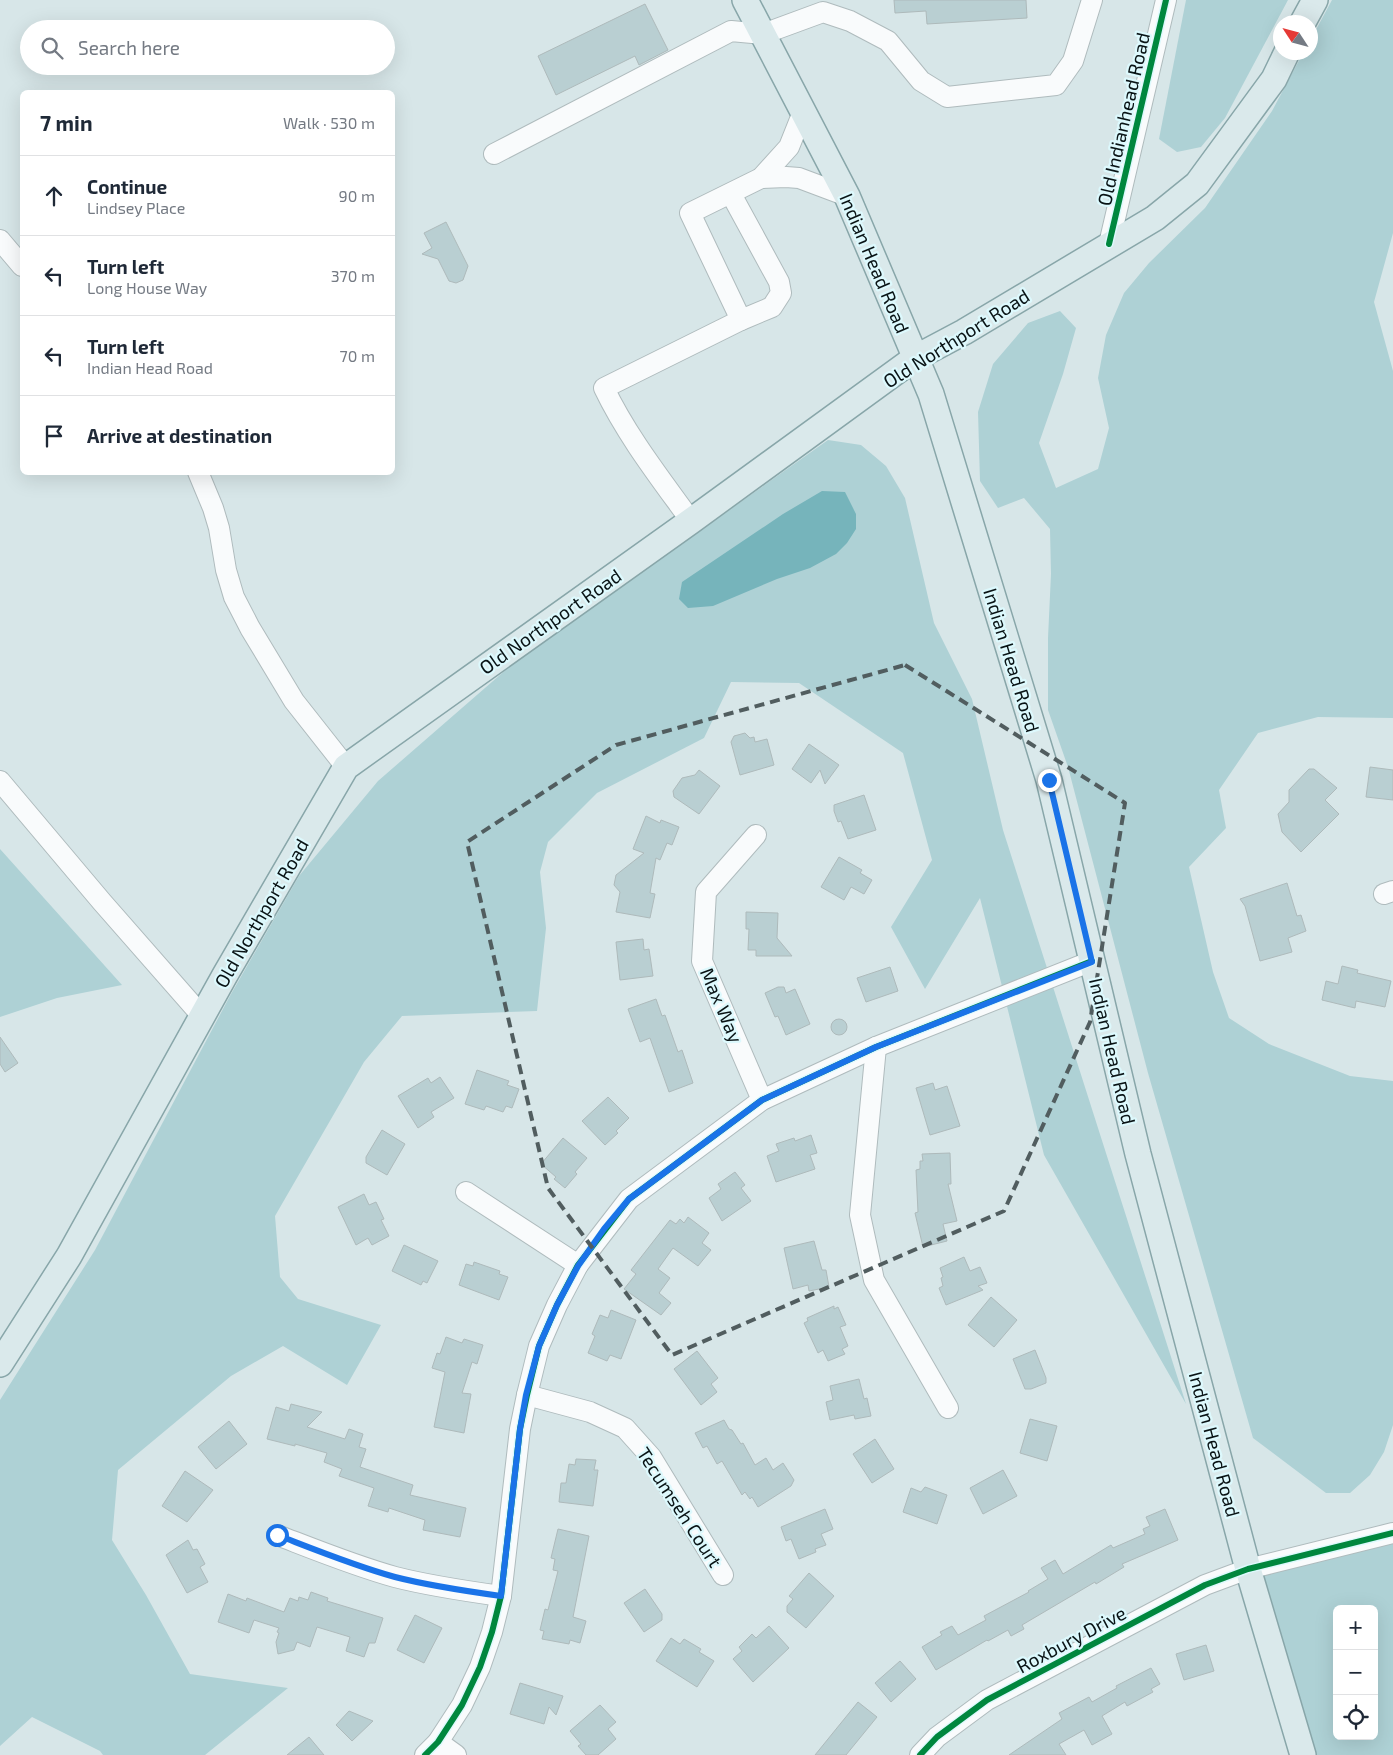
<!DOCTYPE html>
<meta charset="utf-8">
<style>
:root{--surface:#fff;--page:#f6f6f7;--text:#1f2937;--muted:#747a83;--line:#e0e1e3}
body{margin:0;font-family:"Exo 2",sans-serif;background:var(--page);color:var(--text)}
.controls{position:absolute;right:15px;bottom:15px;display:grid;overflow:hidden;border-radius:8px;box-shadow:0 5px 20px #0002}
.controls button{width:45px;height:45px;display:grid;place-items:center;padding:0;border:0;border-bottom:1px solid var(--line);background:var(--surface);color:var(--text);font:25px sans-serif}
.compass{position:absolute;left:1273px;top:15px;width:45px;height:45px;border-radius:50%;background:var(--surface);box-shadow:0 5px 20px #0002;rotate:306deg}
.stop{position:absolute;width:15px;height:15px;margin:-11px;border:4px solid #1a73e8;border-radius:50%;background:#fff}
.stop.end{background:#1a73e8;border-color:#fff;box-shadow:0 1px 5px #0008}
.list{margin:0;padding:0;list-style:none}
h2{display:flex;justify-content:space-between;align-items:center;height:65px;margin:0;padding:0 20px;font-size:21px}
h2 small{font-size:16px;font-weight:400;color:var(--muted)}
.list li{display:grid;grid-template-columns:32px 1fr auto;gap:15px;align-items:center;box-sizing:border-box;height:80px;padding:0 20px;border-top:1px solid var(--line)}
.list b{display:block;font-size:19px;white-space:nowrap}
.list p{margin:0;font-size:16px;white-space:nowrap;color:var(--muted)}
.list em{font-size:16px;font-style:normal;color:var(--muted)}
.icon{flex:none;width:28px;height:28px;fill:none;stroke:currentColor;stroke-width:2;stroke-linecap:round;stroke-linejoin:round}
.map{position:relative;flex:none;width:1393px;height:1755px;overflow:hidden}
.search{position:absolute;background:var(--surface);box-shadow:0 5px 20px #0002;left:20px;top:20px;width:375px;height:55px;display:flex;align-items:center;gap:12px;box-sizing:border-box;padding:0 18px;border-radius:28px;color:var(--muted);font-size:19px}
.panel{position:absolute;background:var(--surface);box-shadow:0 5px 20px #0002;left:20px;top:90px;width:375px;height:385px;border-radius:8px}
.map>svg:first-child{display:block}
</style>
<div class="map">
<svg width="1393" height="1755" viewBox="0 0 1393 1755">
<rect width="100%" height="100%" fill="#d7e6e8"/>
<g fill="#aed1d5" fill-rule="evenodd">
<path d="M1186,0h102l-63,118 -24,29 -24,5 -18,-13z"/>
<path d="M1332,0h61v233l-19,69 19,69v347l-75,-1 -60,16 -39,57 7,38 -37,39 24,105 16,46 40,26 81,32 43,5v344l-9,27 -14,23 -20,18h-24l-73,-55 -105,-365 -80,-306 -20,-57v-72l3,-64 -1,-45 -26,-31 -26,10 -18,-27 -2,-69 15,-48 35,-41 32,-12 16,17 -13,46 -24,69 17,45 42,-19 11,-41 -11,-50 8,-43 18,-42 25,-30 56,-55 67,-97 31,-58 7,-1 1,-13z"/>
<path d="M828,440l33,5 25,21 19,32 29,125 38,76 31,131 183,574 -142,-249 -64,-257 -55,91 -34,-62 41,-67 -29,-107 -104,-70 -68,-1 -27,56 -107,55 -49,49 -8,30 6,56 -9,83 -135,5 -38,46 -89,154 5,61 18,22 83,26 -34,60 -64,-39 -52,30 -113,94 -6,70 34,55 44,79 98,14 -83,67h-102l-3,-4 -68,-34 -32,29v-346l95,-150 136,-256 68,-118 79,-95 137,-119z"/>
<path d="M0,849l122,136 -65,13 -57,19z"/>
<path d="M1393,1533v222h-90l-55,-186zM1337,1609h37v127h-37z"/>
</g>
<path fill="#76b4bb" d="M822,491l23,1 11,22v15l-9,14 -11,11 -26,14 -33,11 -64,27 -25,2 -9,-9 3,-17 101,-68z"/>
<g fill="#b9cfd2" stroke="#aebabb">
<path d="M894,0h132l1,18 -100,6 -1,-13 -31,2z"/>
<path d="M645,4l23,46 -29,15 -4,-9 -79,39 -18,-39z"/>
<path d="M446,222l22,44 -5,14 -7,3 -7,-2 -11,-22 -16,-5 10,-6 -8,-15z"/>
<path d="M745,733l5,5 4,-1 1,5 12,-3 7,26 -34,10 -9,-33 3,-6z"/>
<path d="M809,744l30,21 -14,19 -5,-14 -9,13 -19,-14z"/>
<path d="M1370,767l23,3v30l-27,-3z"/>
<path d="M1309,769h5l23,19 -12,12 14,14 -38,38 -19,-20 -4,-18 11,-12v-12z"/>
<path d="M699,770l21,16 -21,28 -25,-17 -1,-6 9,-13 13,-3z"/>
<path d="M864,795l12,35 -28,9 -7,-18 -3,1 -4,-11v-6z"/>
<path d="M646,816l14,7 1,-3 18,7 -7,18 -5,-2 -7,17 -4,-2 -6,35 5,1 -5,24 -34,-6 4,-20 -6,-7 2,-10 28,-22 -11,-4z"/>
<path d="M839,857l23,13 -2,3 12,7 -8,14 -13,-7 -7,13 -23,-13z"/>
<path d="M1287,883l10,33 4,-1 5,16 -18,7 4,14 -32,9 -15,-55 -5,-7z"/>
<path d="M746,912l32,1 -1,25 15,18h-36v-6h-8l1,-21h-3z"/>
<path d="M643,939l1,11 5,-1 4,27 -33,4 -4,-38z"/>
<path d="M1342,966l16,4 -1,3 34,8 -6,26 -29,-6 -1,7 -33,-8 4,-19 12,3z"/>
<path d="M890,967l8,24 -32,11 -9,-24z"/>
<path d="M778,987h6l2,6 9,-4 15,35 -24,11 -8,-19 -3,1 -10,-24z"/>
<path d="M656,999l6,17 3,-1 13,37 4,-2 11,33 -24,9 -19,-54 -10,4 -12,-33z"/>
<circle cx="839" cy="1027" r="8"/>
<path d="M0,1037l18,26 -13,9 -5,-8z"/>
<path d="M477,1070l32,11 -2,4 12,4 -7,19 -6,-2 -3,6 -17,-6 -2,4 -19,-6z"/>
<path d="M440,1077l14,21 -23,14 3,5 -16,11 -20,-32 30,-18 3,5z"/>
<path d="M933,1083l2,7 12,-4 13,40 -30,9 -14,-47z"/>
<path d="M608,1097l21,21 -13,13 2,2 -13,12 -23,-24z"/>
<path d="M382,1130l23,14 -18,31 -21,-12v-6z"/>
<path d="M811,1135l6,18 -7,2 5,14 -39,13 -9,-26 12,-5 -3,-7 18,-6 1,3z"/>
<path d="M563,1138l24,20 -12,14 2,2 -12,14 -11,-9 2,-2 -15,-13z"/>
<path d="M950,1153l1,31h-3l9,37 -14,3 4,17 -24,6 -8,-34 3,-1 -2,-42 4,-1v-8h3l-1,-7z"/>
<path d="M735,1172l10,13 -4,3 10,13 -29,20 -13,-23 12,-9 -3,-5z"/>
<path d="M364,1194l5,11 7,-3 8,17 -3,1 8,16 -17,9 -4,-7 -12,7 -18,-38z"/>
<path d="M688,1217l21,16 -7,10 9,7 -13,16 -25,-18 -15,21 12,9 -11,15 12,10 -10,12 -37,-26 12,-15 -5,-4 39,-50 6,4 4,-5 4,4z"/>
<path d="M814,1241l8,29h4l3,17 -20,4 -1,-6 -15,4 -9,-41z"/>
<path d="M404,1245l34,16 -11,22 -4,-2 -2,4 -29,-14z"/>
<path d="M964,1257l6,14 10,-4 7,16 -9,3 5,4 -37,15 -7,-17 4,-2 -2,-8 2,-1 -3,-9z"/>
<path d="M474,1262l26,9 -1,3 9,3 -9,23 -40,-15 7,-21 7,2z"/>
<path d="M991,1297l26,23 -23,27 -26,-22z"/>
<path d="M834,1306v3l4,-2 8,18 -6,2 8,19 -6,3 3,5 -17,7 -5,-11 -5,3 -14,-30 4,-2 -1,-3z"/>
<path d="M611,1310l25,10 -15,39 -11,-4 -3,6 -19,-8 7,-17 -3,-2 8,-19 8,3z"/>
<path d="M446,1337l16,6 2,-4 19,6 -6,19 -5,-2 -10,31 9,1 -7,39 -30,-6 11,-55 -13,-4 5,-15 3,1z"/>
<path d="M1035,1350l11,28v5l-15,6h-6l-12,-30z"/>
<path d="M697,1351l21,27 -7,6 6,8 -16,13 -27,-36z"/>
<path d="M859,1379l5,20 3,-1 4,18 -16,3 -1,-4 -24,5 -4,-18 7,-2 -3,-14z"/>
<path d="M291,1404l31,8 -15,15 38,12 4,-10 14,5 -4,13 7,2 -6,18 53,18 -3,10 56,13 -6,29 -37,-7 2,-10 -36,-12 -1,4 -20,-6 6,-18 -35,-12 3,-7 -18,-7 3,-9 -32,-9v2l-28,-7 9,-32 13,4z"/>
<path d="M1030,1419l27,7 -10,35 -27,-8z"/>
<path d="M724,1420l5,9 3,1 9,14 2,-1 12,22 11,-7 7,12 10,-7 11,17 -3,6 -33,21 -6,-10 -2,2 -5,-7 -3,3 -20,-34 -5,3 -10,-18 -4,2 -8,-15z"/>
<path d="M229,1421l18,23 -31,25 -18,-22z"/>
<path d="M875,1439l19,30 -22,14 -19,-29z"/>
<path d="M576,1459l20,1 -2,10h4l-5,36 -34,-4 2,-19h5l3,-19 6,1z"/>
<path d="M1003,1470l14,26 -34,18 -13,-26z"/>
<path d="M185,1471l28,19 -26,32 -25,-16z"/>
<path d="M925,1487l22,8 -10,29 -34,-12 8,-24 10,4z"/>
<path d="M825,1509l8,20 -12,5 5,11 -11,4 1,3 -17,7 -8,-20 -5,2 -5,-14z"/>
<path d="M1165,1509l13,31 -56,24 2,3 -28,17 -1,-2 -73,43 2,4 -13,7 -3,-6 -20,11 -1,-1 -51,30 -14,-23 20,-12 -2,-3 12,-6 6,9 28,-15 -2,-4 45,-24 -1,-1 20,-12 -7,-11 14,-8 8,14 48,-29 2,3 32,-14 -2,-5 7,-3 -4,-9z"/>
<path d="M558,1529l31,7 -16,81 13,4 -6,22 -10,-3 -1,4 -27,-5 2,-8 -4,-1 5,-21 3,1 10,-39 -5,-1 2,-11 -4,-1z"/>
<path d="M188,1540l5,10 4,-1 8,15 -5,3 8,15 -21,11 -21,-38z"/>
<path d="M809,1573l25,23 -28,32 -19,-16v-6l6,-7 -4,-3z"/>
<path d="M645,1589l17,25v6l-18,12 -20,-29z"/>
<path d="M311,1592l17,6 -1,3 56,17 -8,25h-6l-5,14 -18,-6 4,-14 -33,-10 -7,20 -13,-5 -3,8 -16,4 -2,-12 3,-9 -2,-1 2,-4 -25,-8 -5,13 -31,-11 10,-28 18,7 1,-3 37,14 6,-14 8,3 1,-4 9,3z"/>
<path d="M415,1615l27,13 -18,35 -27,-13z"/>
<path d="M769,1626l20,22 -36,34 -20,-23 9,-8 -3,-4 13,-13 4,4z"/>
<path d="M671,1638l9,6 4,-5 17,10 -2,3 15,9 -17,26 -41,-26z"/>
<path d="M1206,1645l8,26 -30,9 -8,-26z"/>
<path d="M900,1661l16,18 -25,23 -16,-19z"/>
<path d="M1151,1668l9,16 -9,5 2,3 -26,14 -2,-4 -23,14 10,18 -20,11 -8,-15 -25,14 7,11h-57l53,-36 -3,-6 30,-16 3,5 25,-14 -1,-2z"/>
<path d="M520,1683l43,13 -7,19 -7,-8 -5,17 -34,-10z"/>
<path d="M858,1702l19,15 -31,38h-31z"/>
<path d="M600,1705l16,17 -8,7 8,10 -18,16h-12l-8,-9 3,-2 -11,-13z"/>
<path d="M349,1711l24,10 -21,20 -16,-16z"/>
<path d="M309,1737l15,18h-37z"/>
</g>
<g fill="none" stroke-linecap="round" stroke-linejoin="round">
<g stroke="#afbbbd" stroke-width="22">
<g id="minor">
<path d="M494,154l237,-123 32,3 60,-22 27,9 38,20 33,40 26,16 109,-12 17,-24 19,-61"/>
<path d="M761,178l25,-1 13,1 48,18"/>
<path d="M731,194l48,88 2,11 -9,14 -31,13"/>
<path d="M0,240l22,26"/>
<path d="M1109,244l57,-244"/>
<path d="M198,472l15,36 6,20 7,42 8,27 16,31 44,73 52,66"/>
<path d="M691,521c-31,-43 -64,-85 -87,-133l137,-68 -51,-107 71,-35 28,-31 14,-35"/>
<path d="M0,781l102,121 100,114"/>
<path d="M756,835l-50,57 -4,69 60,139"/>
<path d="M1384,894l9,-3"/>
<path d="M876,1047l-16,168 14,65 74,128"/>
<path d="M466,1192l112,73"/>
<path d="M527,1395l63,17 35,16 26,29 72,118"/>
<path d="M277,1535c39,15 78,31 118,42 35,9 70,14 106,19"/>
<path d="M438,1742l18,13"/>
<path d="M425,1755l13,-13 24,-37 18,-38 12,-35 9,-36 19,-167 7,-34 12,-49 18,-41 21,-40 51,-66 133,-99 114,-53 216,-86"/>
<path d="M920,1755l17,-18 50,-37 218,-115 43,-16 145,-36"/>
</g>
</g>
<g stroke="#88a6a9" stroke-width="28">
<g id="major">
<path d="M745,0l102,196 84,198 118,386 89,374 110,415 55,186"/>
<path d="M1303,22l12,-22"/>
<path d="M0,1364l69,-108 156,-281 121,-208 345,-246 224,-163 49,-26 191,-114 42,-34 77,-105 13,-27"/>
</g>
</g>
<use href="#minor" stroke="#f9fbfc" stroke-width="20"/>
<use href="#major" stroke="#dae9eb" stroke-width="25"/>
<g stroke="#ddf9fd" stroke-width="9">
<g id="cycleway">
<path d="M1109,244l57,-244"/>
<path d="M425,1755l13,-13 24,-37 18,-38 12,-35 9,-36 19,-167 7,-34 12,-49 18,-41 21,-40 51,-66 133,-99 114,-53 216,-86"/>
<path d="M920,1755l17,-18 50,-37 218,-115 43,-16 145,-36"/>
</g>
</g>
<use href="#cycleway" stroke="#00873e" stroke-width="6"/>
</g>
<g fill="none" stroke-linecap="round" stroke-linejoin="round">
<path stroke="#1a73e8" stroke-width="6" d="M277,1535c39,15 78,31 118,42 35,9 70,14 106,19l19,-167 6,-34 13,-49 18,-41 21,-39 26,-37 25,-30 133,-99 114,-53 216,-85 -43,-182"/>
</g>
<path fill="none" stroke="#515d5f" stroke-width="4" stroke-dasharray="10 6" stroke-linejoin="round" d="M905,665l220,138 -35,219 -86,189 -332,144 -124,-167 -81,-346 149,-97z"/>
<g text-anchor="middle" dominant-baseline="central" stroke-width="4.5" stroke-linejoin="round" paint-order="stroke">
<g font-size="19" fill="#091315" stroke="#ddf9fd">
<text transform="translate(1123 119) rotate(-77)">Old Indianhead Road</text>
<text transform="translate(875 263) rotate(67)">Indian Head Road</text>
<text transform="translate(956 338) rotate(-32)">Old Northport Road</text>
<text transform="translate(550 621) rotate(-35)">Old Northport Road</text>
<text transform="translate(1012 660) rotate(73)">Indian Head Road</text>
<text transform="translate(261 913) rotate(-60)">Old Northport Road</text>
<text transform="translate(722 1005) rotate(67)">Max Way</text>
<text transform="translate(1113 1051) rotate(77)">Indian Head Road</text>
<text transform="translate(1215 1444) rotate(75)">Indian Head Road</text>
<text transform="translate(680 1507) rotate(57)">Tecumseh Court</text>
<text transform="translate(1071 1639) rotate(-28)">Roxbury Drive</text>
</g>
</g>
</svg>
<div class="controls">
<button>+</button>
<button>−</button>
<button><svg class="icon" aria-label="locate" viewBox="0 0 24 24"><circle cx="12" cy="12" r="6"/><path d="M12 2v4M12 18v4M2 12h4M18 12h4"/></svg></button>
</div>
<svg class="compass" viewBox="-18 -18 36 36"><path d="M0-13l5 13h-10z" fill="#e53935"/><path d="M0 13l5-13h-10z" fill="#747a83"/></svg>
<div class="stop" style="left:277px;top:1535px"></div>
<div class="stop end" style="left:1049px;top:780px"></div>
<div class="search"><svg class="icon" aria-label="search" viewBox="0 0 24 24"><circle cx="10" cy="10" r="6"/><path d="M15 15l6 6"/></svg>Search here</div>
<section class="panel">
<h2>7 min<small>Walk · 530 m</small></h2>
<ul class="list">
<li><svg class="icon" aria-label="ahead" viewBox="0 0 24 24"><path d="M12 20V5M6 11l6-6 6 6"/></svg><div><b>Continue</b><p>Lindsey Place</p></div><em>90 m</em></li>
<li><svg class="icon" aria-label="left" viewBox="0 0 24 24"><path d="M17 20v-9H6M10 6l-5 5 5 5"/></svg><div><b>Turn left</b><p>Long House Way</p></div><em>370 m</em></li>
<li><svg class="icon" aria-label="left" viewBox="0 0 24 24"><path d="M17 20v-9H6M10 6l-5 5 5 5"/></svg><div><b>Turn left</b><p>Indian Head Road</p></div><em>70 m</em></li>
<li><svg class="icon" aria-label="arrive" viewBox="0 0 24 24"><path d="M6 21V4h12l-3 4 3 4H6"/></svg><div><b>Arrive at destination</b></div></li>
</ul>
</section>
</div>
